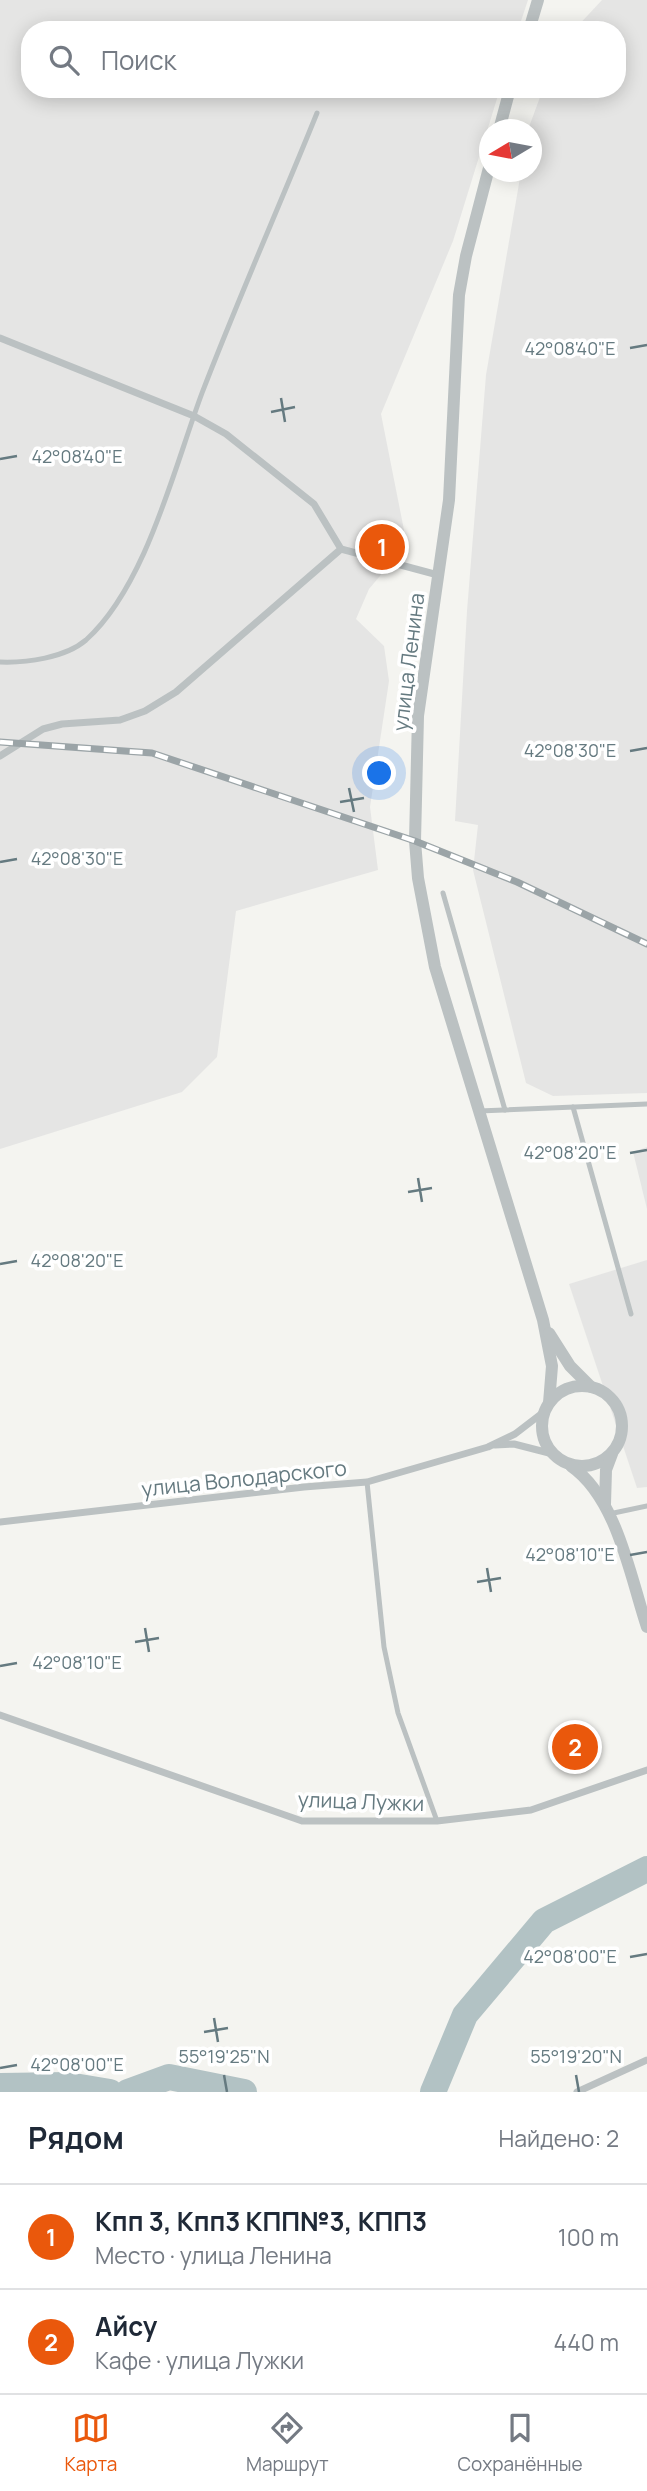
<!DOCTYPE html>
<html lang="ru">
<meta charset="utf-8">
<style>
:root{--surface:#fff;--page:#f2f2f3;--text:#1f2937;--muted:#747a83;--line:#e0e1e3;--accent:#ea580c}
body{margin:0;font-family:Manrope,sans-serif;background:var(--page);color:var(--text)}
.compass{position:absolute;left:479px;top:119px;width:63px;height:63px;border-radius:50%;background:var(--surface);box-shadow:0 4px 18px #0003;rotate:260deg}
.you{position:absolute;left:380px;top:774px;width:24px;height:24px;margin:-18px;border:5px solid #fff;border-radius:50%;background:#1a73e8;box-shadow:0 0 0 10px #1a73e833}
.badge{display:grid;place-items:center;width:46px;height:46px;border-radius:50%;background:var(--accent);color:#fff;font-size:23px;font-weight:700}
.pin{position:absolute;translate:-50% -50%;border:4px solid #fff;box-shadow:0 2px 7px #0006}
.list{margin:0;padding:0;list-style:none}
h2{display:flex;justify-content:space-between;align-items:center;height:91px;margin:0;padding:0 28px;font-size:30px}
h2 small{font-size:23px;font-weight:400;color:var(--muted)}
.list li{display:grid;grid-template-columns:46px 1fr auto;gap:21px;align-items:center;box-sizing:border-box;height:105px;padding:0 28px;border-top:2px solid var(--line)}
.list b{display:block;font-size:26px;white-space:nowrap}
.list p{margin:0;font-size:23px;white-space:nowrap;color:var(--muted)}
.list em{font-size:23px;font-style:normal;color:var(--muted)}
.icon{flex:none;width:38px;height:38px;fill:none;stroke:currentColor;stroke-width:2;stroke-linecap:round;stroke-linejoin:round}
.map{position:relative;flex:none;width:647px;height:2092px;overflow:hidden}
.search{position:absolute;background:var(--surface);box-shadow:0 4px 18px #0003;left:21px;right:21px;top:21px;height:77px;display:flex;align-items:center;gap:18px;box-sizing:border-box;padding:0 24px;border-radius:28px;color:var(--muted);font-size:26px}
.sheet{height:301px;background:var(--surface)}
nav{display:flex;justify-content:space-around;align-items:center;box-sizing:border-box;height:98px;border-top:2px solid var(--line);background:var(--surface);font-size:19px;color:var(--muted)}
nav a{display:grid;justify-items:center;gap:4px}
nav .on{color:var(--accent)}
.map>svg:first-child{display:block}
</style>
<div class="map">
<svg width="647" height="2092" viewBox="0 0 647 2092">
<rect width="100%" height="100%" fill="#f4f4f0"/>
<g fill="#e5e5e4">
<path d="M0,0h528l-10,30h-488v59h470l-47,152 -72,173 23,116 -24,46 -11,13 -13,30 28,27 5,35 -19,126 8,63 -142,41 -19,146 -35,35 -182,57z"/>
<path d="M602,0h45v1093l-94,3 -27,-13 -53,-213 5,-45 -23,-4 12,-210 19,-236 35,-203h11l-3,-45 14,-38h74v-59h-43z"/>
<path d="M647,1147v62l-14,-57z"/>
<path d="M647,1260v227l-10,1 -68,-204z"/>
</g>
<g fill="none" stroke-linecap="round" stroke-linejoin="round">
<g stroke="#b2c2c4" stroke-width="26">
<path d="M0,2086l68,-1 42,7"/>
<path d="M128,2092l41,-15 75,15"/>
<path d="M433,2092l32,-77 79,-94 103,-52"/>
</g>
<g stroke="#bbc1c2" stroke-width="5">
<path d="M0,662c26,1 65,-4 86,-22 60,-54 88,-172 116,-247 36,-94 77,-186 115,-280"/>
<path d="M443,893l62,217"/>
<path d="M573,1107l58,207"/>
<path d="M479,1111l168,-7"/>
<path d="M367,1482l17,165 14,66 39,108"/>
<path d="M609,1514l38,-8"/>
</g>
<g stroke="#bbc1c2" stroke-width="7">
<path d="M0,338l194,78 32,18 88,70 27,45 -165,143 -31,19 -25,9 -58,4 -19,5 -43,27"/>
<path d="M341,549l97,26"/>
<path d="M495,1445l19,-1 39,10"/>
<path d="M0,1522l304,-35 63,-5 121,-35 27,-13 30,-23"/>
<path d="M0,1715l302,106h135l94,-11 116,-40"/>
<path d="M577,2092l70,-32"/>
</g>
<g stroke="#bbc1c2" stroke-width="12">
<path d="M529,30l9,-30"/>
<path d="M499,130l11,-41"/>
<path d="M490,164l-24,92 -7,39 -10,205 -31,216 -3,125 3,37 17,89 108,353 9,46 -3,37"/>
<path d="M549,1333l21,33 21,21"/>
<circle cx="582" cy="1426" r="40"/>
<path d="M571,1466c46,32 59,110 76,161"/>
<path d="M605,1504l1,-34 6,-16"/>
</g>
<g stroke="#9ba4a7" stroke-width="7">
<path id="rail" d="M0,742l152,11 263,88 102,41 130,62"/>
</g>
<use href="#rail" stroke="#fff" stroke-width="4.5" stroke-dasharray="13" stroke-linecap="butt"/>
</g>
<path fill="none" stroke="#657a80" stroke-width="2.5" d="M630,348l17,-3M281,398l4,24M271,412l24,-5M0,459l17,-3M630,751l17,-3M349,788l5,24M340,802l24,-4M0,862l17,-3M630,1153l17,-3M418,1178l4,24M408,1192l24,-4M0,1264l17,-3M630,1555l17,-3M487,1568l4,24M477,1582l24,-4M145,1628l4,24M135,1642l24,-4M0,1666l17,-3M630,1957l17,-3M214,2018l4,24M204,2032l24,-4M0,2068l17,-3M224,2075l3,17M576,2075l3,17"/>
<g text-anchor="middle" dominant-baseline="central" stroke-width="7" stroke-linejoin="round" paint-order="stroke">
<g font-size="21" fill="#657a80" stroke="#fff">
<text transform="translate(408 662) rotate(-83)">улица Ленина</text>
<text transform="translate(244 1478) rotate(-6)">улица Володарского</text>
<text transform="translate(361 1801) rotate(2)">улица Лужки</text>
</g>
</g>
<g font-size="18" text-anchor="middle" fill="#657a80" stroke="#fff" stroke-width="7" stroke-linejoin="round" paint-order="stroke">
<text x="570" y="355">42°08'40"E</text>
<text x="77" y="463">42°08'40"E</text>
<text x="570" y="757">42°08'30"E</text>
<text x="77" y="865">42°08'30"E</text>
<text x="570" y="1159">42°08'20"E</text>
<text x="77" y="1267">42°08'20"E</text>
<text x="570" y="1561">42°08'10"E</text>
<text x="77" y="1669">42°08'10"E</text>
<text x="570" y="1963">42°08'00"E</text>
<text x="224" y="2063">55°19'25"N</text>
<text x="576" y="2063">55°19'20"N</text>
<text x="77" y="2071">42°08'00"E</text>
</g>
</svg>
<svg class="compass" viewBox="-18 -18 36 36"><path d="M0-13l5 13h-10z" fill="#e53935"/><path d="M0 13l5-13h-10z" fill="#747a83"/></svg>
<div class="you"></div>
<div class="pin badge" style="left:382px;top:547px">1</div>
<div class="pin badge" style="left:575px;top:1747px">2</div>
<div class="search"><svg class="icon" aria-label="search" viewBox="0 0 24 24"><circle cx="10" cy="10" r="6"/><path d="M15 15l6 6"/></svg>Поиск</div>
</div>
<section class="sheet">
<h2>Рядом<small>Найдено: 2</small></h2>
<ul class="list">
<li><span class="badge">1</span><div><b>Кпп 3, Кпп3 КПП№3, КПП3</b><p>Место · улица Ленина</p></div><em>100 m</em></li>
<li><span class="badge">2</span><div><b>Айсу</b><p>Кафе · улица Лужки</p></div><em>440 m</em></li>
</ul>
</section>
<nav>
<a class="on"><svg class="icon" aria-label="map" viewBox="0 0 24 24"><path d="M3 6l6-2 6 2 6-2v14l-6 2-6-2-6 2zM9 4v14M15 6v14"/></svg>Карта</a>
<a><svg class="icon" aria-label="directions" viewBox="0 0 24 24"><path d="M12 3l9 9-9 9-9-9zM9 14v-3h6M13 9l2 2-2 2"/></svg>Маршрут</a>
<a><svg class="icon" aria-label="saved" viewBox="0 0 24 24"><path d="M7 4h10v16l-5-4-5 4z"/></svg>Сохранённые</a>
</nav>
